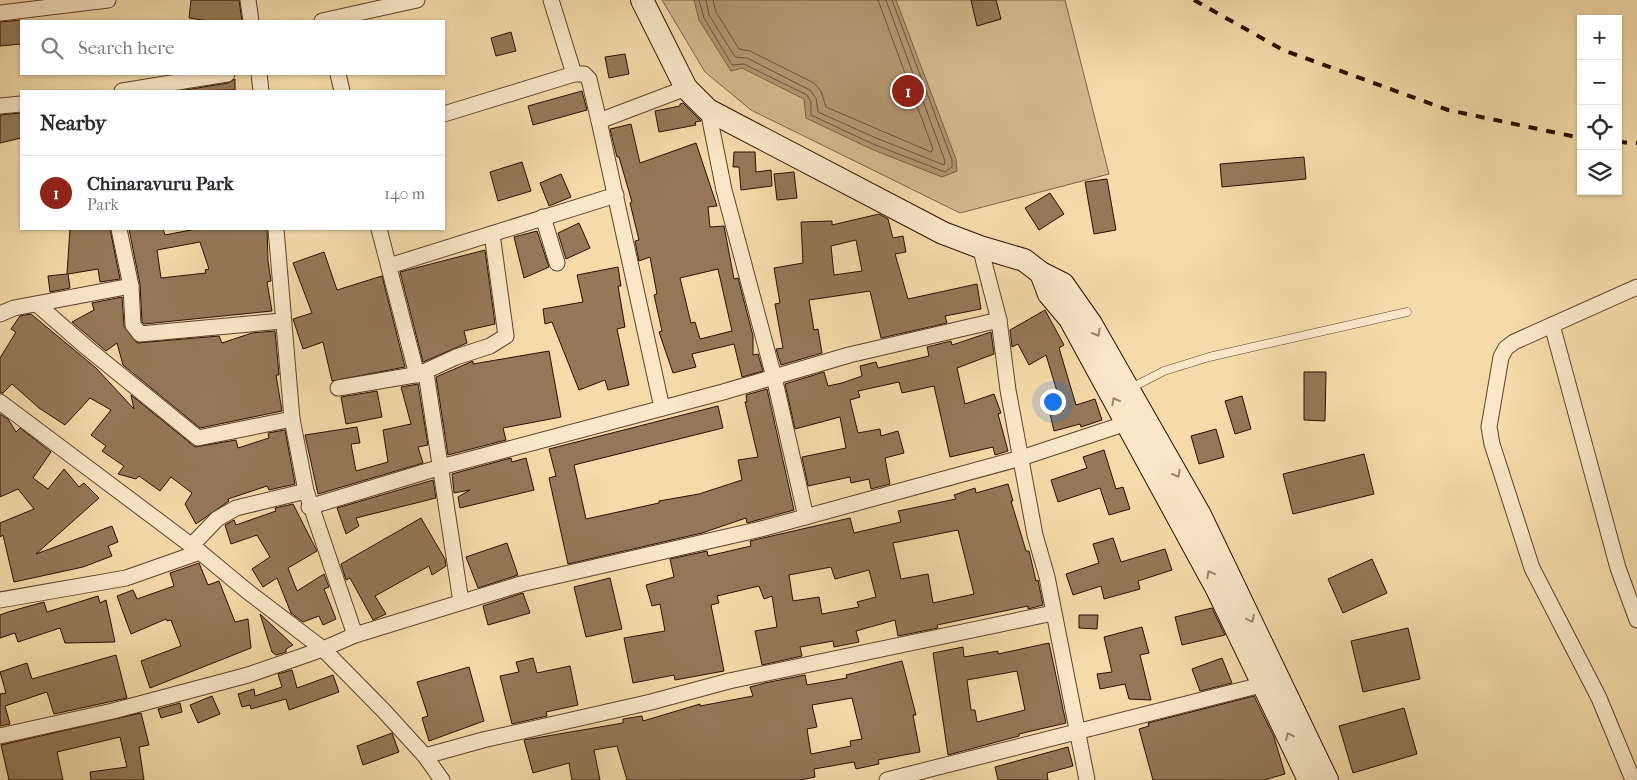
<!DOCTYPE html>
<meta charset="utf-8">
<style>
:root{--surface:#fff;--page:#f2f2f3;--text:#2b2b33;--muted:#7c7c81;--line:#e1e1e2;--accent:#8f2418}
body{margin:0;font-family:"IM FELL French Canon",serif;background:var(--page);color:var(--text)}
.controls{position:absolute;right:15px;top:15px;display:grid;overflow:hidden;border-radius:0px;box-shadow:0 1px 4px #0004}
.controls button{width:45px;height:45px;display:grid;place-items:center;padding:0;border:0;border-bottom:1px solid var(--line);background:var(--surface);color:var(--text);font:25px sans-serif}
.you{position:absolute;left:1052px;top:401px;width:18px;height:18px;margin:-12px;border:4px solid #fff;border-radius:50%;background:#1a73e8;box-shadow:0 0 0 8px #1a73e833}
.badge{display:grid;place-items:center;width:32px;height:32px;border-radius:50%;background:var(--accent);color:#fff;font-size:16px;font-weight:700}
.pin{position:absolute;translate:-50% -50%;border:2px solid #fff;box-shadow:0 1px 5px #0006}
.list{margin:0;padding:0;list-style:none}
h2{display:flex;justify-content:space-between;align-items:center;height:65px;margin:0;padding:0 20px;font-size:21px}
h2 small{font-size:16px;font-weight:400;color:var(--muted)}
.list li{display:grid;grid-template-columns:32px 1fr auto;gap:15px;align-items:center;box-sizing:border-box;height:75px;padding:0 20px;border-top:1px solid var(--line)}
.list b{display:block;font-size:19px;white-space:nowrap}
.list p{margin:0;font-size:16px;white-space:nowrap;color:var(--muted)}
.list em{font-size:16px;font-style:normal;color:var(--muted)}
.icon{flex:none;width:28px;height:28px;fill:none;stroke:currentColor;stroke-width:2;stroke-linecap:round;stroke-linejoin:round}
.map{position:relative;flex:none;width:1637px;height:780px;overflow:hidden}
.search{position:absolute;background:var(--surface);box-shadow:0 1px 4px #0004;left:20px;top:20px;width:425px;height:55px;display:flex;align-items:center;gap:12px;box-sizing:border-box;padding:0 18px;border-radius:0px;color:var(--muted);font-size:19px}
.panel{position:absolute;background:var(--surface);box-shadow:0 1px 4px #0004;left:20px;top:90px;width:425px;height:140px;border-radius:0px}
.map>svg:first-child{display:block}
</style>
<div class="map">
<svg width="1637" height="780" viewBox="0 0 1637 780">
<rect width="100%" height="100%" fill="#f6dbaa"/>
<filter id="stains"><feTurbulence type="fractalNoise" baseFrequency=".004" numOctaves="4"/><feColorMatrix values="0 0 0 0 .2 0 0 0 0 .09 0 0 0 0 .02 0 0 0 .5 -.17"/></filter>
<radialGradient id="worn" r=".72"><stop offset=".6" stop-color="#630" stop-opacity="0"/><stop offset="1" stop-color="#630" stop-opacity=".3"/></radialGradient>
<path fill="#d4b88d" stroke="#806246" d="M662,0h403l44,174 -149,39 -209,-103 -46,-38z"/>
<path fill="#b19570" stroke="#7c5f43" d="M694,0h202l60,159 1,12 -15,6 -71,-28 -65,-31 -2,-19 -62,-31 -11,3 -32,-51z"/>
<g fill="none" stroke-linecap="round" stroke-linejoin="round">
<g stroke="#6e5138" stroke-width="1">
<path d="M699,0l5,18 28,47 12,-1 63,31 4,7v13l62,29 72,28 7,-5v-7l-60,-160"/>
<path d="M706,0l3,15 26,42 12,1 63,32 6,8 2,14 58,26 68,27 1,-4 -59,-161"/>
<path d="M713,0l3,12 23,37 11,2 64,32 7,8 5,16 105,45 2,-3 -55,-149"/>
</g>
</g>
<g fill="#957858" stroke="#2c0d00" fill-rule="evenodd">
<path d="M191,0h48l3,21h-33l-20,-3z"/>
<path d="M971,0h25l5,19 -24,7z"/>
<path d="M21,20v24l-21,2v-24z"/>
<path d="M511,32l5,19 -20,5 -5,-18z"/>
<path d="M625,54l4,20 -20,4 -4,-21z"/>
<path d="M235,79v11l-56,1 49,-8z"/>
<path d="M582,91l5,19 -54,15 -5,-19z"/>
<path d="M683,103l18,18 -6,1 1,3 -37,7 -4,-21 25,-5v-2z"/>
<path d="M21,113v25l-21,5v-28z"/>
<path d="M631,124l9,39 56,-20 21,63 -9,1 2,20 14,-1 10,53 4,-1 15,58v19l5,-1 5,17 -21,6 -8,-33 -42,10 4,13 -23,6 -14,-41 3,-1 -8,-36 3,-1 -7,-37 -11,4 -4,-20 4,-1 -9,-37 2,-1 -13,-45h-2l-7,-28zM718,269l14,62 -32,8 -5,-17 -4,1 -11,-45z"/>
<path d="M734,152h21l1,20 15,-2 1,16 -31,4 -2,-23h-6z"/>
<path d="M1304,157l2,22 -84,8 -2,-23z"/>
<path d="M522,162l9,29 -33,10 -8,-29z"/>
<path d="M794,172l3,26 -20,2 -3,-26z"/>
<path d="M561,174l10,23 -22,9 -9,-23z"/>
<path d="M1107,179l9,51 -22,4 -9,-52z"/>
<path d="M1050,193l14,21 -25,16 -14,-22z"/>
<path d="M879,214l9,5 5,19 10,-2 3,16 -11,2 13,45 69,-15 4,25 -36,7 2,7 -66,15 -11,-47 -61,9 5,30 4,-1 4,24 -41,12 -5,-16 7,-1 -8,-44 5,-1 -6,-35 29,-5 -2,-41 31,-1v4zM856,240l6,31 -28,4 -3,-29z"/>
<path d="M579,223l11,25 -24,11 -8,-26z"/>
<path d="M70,229h40l10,50 -20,3 -2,-13 -30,5 2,14 -20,4 -2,-16 19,-2z"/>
<path d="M129,229h34l2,6 31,-6h71l1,32 3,20 -4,1 5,29 -128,13 -2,-2 -2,-38zM200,242l9,27 -4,1 1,3 -45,5 -4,-28z"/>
<path d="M537,231l12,36 -25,11 -10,-41z"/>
<path d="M485,250l10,74 -31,7 3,12 -44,19 -23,-90z"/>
<path d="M324,252l13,38 45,-14 23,91 -73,14 -9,-39 -20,7 -10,-30 19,-6 -19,-50z"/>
<path d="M618,267l3,19h-3l7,41 -8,2 12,56 -21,5 -3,-10 -26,10 -27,-68 -7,2 -2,-15 40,-7 -6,-27z"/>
<path d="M122,297l2,29 13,17 82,-7 3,7 30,-10 23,-2 4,44h-3l6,36 -82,17 -77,-63 -6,-22 -11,8 -34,-29 22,-12 -2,-7z"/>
<path d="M1045,310l19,35 -5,3 17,57 19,-6 7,21 -21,7 -1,-3 -26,7 -4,-17 13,-3 -17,-56 -17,10 -11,-21 -6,3 -2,-17z"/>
<path d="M31,314l65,54 38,41 -3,-14 64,52 41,-7 2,8 31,-10 -1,-5 17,-3 10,54 -26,6 -2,-4 -39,13 1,2 -33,23 -11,-20 7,-11 -21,-16 -11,14 -21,-15 -3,3 -18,-5 6,-8 -22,-15 4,-5 -15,-11 20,-25 -21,-12 -25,27 -26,-17 -27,-24 -9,9h-3v-35l16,-26 -5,-3 9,-13z"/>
<path d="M991,332l3,22 -37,14 8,36 29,-10 7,19 -3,1 10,37 -13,4 -2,-8 -43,10 -16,-71 -32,7 -3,-11 -41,9 2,6 -10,3 8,33 22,-4 1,7 17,-5 6,22 -19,5 5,26 -19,5 -2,-10 -18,4 -1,-6 -42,9 -6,-29 44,-9 -6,-31 -45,12 -10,-45 39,-12 4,14 14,-3 20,-7 -2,-10 16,-4 2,6 51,-12 -2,-9 24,-6 1,4z"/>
<path d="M549,351l12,66 -58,11 3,12 -58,15 -12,-78 37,-16v3z"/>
<path d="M1304,372h22l-1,49 -21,-1z"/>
<path d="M418,384l10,61 -10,2 5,16 -105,31 -13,-59 52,-8 3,16 -9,1 5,27 32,-9 -5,-32 28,-6 -10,-37z"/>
<path d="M767,389l27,121 -47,13 -1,-5 -44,15 -134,31 -19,-86 7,-2 -7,-27 169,-43 5,22 -149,37 12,54 73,-16v-2l40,-7 43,-14 -4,-20 20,-3 -13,-55h2l-1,-7z"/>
<path d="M377,391l5,26 -36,7 -5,-27z"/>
<path d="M1242,396l9,33 -16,5 -10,-33z"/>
<path d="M0,414l8,5 8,13 4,-4 31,24 -18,26 15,11 16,-20 15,18 5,-4 15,15 -63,56 76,-28 6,16 -10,4 4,10 -29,11 -69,15 -11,-47 -3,2v-14l34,-14 -16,-20 -18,8z"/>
<path d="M1216,429l8,28 -25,7 -8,-28z"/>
<path d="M1104,450l12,39 7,-2 7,22 -21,6 -9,-27 -42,14 -7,-22 36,-12 -4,-11z"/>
<path d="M1364,454l10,40 -81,20 -10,-40z"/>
<path d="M511,458l1,4 14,-4 8,32 -74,18 -2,-11 12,-7 -16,3 -2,-19z"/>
<path d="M433,480l3,18 -80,20 3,8 -13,8 -9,-26z"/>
<path d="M1008,484l5,17h-2l15,50h3l7,30 2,-1 5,25 -15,4v-3l-91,19 1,3 -40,8 -3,-16 -39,11 3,11 -25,5 -1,-6 -33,6 2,9 -40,9 -7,-34 22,-4 -5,-31 -8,3 -5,-13 -42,10 2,7 -8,2 13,66 -49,9 -1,-5 -41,8 -9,-45 41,-7 -5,-27 -8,2 -6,-21 28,-8 -4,-18 37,-8 1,5 43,-10 -1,-5 100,-23 4,15 47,-11 -3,-11 58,-12 -2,-4 21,-7 1,5zM958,530l16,64 -41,9 -5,-29 -27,5 -8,-36zM831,567l4,12 34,-9 7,27 -19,5 2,5 -37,7 -3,-17 -26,4 -4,-26z"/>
<path d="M293,504l24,47 -29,17 9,23 27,-17 5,13 -5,2 12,30 -13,6 -4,-9 -16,6 -12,-9 -14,-35 -14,9 -11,-18 18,-12 -13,-22 -26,9 -6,-19 9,-5 2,5 40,-14 -1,-3z"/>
<path d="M421,518l24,41 1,7 -14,9 -3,-9 -54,30 11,18 -13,6 -23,-42 -4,2 -5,-16z"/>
<path d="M1113,538l8,24 44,-13 7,21 -34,11 2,8 -36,10 -3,-13 -28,9 -7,-21 33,-11 -6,-19z"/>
<path d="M507,543l11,32 -40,13 -12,-31z"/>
<path d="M1372,559l15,34 -44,20 -15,-34z"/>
<path d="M199,563l9,22 11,-4 16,41 13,-3 3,29 -101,40 -9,-27 40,-15 -10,-26 -4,1 -1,-2 -35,15 -14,-38 16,-6 4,9 37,-13 -4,-13z"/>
<path d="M610,578l12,51 -36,8 -12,-50z"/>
<path d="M523,593l7,20 -42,12 -5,-19z"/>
<path d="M98,596l2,7 6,-3 9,42 -50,1 -5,-15 -42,14 -3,-9 -15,5v-23l8,-3 36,-10 3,10z"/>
<path d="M1212,608l13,27 -43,10 -7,-28z"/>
<path d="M260,614l33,31 -7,4v3l-10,3 -4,-3z"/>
<path d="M1079,615h19l-1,14 -18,-1z"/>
<path d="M1142,627l7,26 -9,2 11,45 -22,-1 -4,-15 -25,5 -3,-15 15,-2 -8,-35z"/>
<path d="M1408,628l12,51 -57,13 -12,-51z"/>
<path d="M1049,643l17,80 -47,11v2l-71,19 -15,-102 30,-6 1,10 34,-6v3zM1017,671l8,39 -48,12 -2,-12h-4l-4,-30z"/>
<path d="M116,655l11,43 -73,16 -7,-22 -42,14 5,18 -10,2v-32l6,-1 -6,-21 27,-9 5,16z"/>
<path d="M533,658l4,15 33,-7 8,39 -32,7 1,4 -35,8 -12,-48 19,-4 -3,-10z"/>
<path d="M1222,658l10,25 -32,8 -8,-22z"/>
<path d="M902,661l14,54h-3l7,37 -42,8 1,4 -23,5 -2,-7 -40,7 1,8 -15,3h-173l-10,-34 -23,4 6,30h-28l-3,-17 -36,10 -9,-33 99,-17v-4l19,-3 1,5 57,-17v2l53,-10 -3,-9 15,-4 40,-8 2,10 40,-7 -1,-3zM852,698l10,41 -12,2 1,5 -40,8 -4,-25 10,-2 -5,-22z"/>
<path d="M469,667l15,54 -55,20 -7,-23 6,-2 -11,-34z"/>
<path d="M292,670l5,18 36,-13 6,17 -50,18 -3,-11 -35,10 -1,-4 -8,2 -4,-13 16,-5 1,7 27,-9 -4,-13z"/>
<path d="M212,696l8,18 -22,9 -8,-18z"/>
<path d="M1254,696l20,41 11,37 -21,6h-111l-14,-51 10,-3 -1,-3z"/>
<path d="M180,703l2,9 -21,6 -3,-9z"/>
<path d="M1404,708l13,46 -64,19 -14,-47z"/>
<path d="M141,713l8,32 -10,2 5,33h-53l-1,-8 37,-5 -7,-30 -63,15 6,28h-54l-8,-35z"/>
<path d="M392,733l7,19 -36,13 -6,-19z"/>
<path d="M1068,747l5,19 -26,7 1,7h-50l-3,-13z"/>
</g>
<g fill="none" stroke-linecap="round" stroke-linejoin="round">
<g stroke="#5e402a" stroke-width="9">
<path id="lane" d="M1131,388l33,-17 45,-14 198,-45"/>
</g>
<g stroke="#5e402a" stroke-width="17">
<g id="street">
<path d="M248,0l3,21"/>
<path d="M551,0l23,74"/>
<path d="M0,13l108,-13"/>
<path d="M322,21l95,-21"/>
<path d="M259,74l2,17"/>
<path d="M338,74l4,17"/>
<path d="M122,91l105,-17"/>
<path d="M0,106l21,-2"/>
<path d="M708,110l16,80 50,187 32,140"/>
<path d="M444,114l130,-40h10l5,5 10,42 87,-33"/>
<path d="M599,121l63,287"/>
<path d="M543,217l14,46"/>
<path d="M119,229l12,57 2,39 7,9 142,-13"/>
<path d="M276,229l16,190 14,72 49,144"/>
<path d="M379,229l38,146 39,-18 34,-11 16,-10 -14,-102"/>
<path d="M980,247l19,73 9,70 27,145 12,42 40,203"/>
<path d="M389,266l227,-71"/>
<path d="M38,305l48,42 112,91 94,-19"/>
<path d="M0,314l14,-6 117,-22"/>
<path d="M1552,325l66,243 19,52"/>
<path d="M426,373l35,229"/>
<path d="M338,388l88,-15"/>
<path d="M0,402l200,150"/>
<path d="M309,507l132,-40 282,-75 126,-37 150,-35"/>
<path d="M192,545l25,-26 19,-11 70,-17"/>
<path d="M0,600l126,-22 74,-26 47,39 76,58 61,62 41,45 17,24"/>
<path d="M0,736l113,-25 135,-36 75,-26 32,-14 166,-51 240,-55 260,-71 106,-35"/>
<path d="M425,756l58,-16 168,-38 78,-21 324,-68"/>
<path d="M887,780l378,-96"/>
<path d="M1633,780l-34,-82 -67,-130 -40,-124 -3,-17 12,-70 5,-9 8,-6 123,-55"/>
</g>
</g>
<g stroke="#2c0d00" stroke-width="24">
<g id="secondary">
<path d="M642,0l44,88 22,22 235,123 37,14 44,13 17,13 22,11 28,40 109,191 127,265"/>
<path d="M1041,273l8,21 21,25 147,270 92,191"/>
</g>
</g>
<use href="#lane" stroke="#f9e8c8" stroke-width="8"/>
<use href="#street" stroke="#f9e8c8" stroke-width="15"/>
<use href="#secondary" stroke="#f9e8c8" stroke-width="22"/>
<g stroke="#2c0d00" stroke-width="4" stroke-dasharray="9 9" stroke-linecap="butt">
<path d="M1194,0l89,50 165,60 133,28"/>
<path d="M1618,142l19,1"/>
</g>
</g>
<defs><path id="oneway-chevron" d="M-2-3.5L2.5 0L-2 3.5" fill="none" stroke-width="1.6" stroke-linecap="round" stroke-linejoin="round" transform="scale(1.25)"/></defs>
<g stroke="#9d856e">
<use href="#oneway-chevron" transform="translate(1097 333) rotate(60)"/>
<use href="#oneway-chevron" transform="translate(1115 401) rotate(-119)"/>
<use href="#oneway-chevron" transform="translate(1177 474) rotate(60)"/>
<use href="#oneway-chevron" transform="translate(1210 574) rotate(-118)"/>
<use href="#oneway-chevron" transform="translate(1251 619) rotate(64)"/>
<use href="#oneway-chevron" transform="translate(1289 736) rotate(-115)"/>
</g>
<rect width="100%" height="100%" filter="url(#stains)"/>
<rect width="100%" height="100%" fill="url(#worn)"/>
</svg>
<div class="controls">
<button>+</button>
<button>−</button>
<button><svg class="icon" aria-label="locate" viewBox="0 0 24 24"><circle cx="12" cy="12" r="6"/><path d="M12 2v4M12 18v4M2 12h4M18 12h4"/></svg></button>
<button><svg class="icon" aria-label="layers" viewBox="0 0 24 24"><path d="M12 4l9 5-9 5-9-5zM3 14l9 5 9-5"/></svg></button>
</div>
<div class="you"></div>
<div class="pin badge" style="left:908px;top:91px">1</div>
<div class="search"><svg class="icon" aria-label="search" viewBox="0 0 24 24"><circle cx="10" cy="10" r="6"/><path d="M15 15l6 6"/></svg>Search here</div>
<section class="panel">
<h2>Nearby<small></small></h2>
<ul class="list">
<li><span class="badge">1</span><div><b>Chinaravuru Park</b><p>Park</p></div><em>140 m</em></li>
</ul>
</section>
</div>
